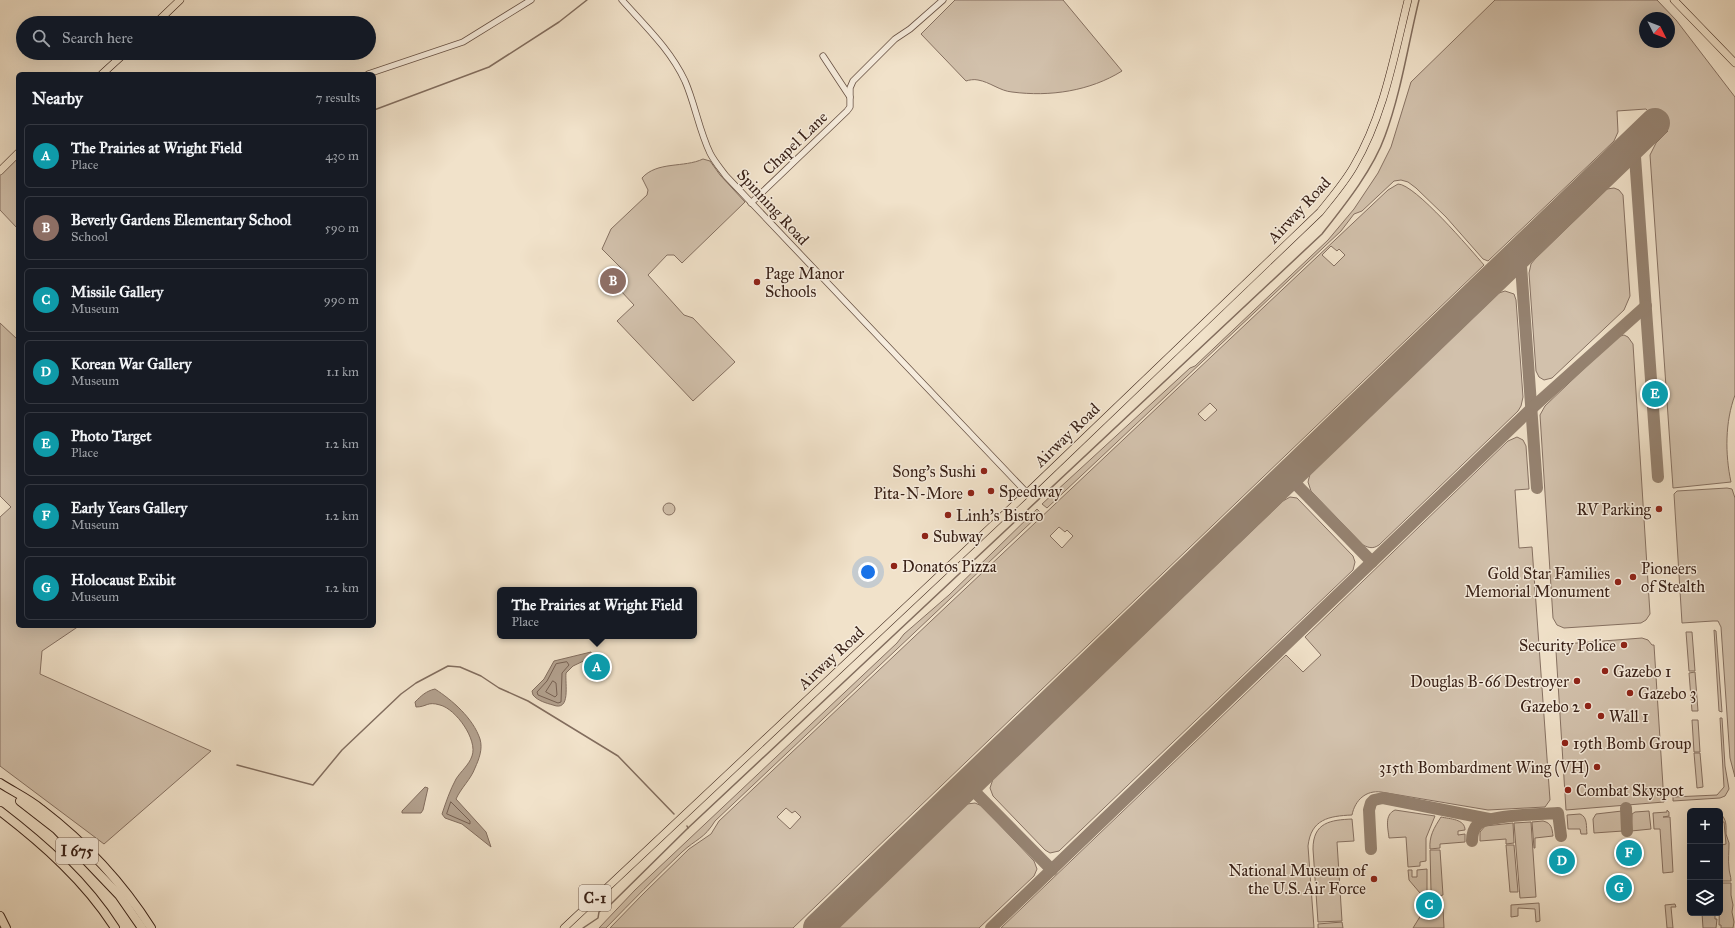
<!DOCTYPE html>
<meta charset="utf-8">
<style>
:root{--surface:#171b24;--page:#20242c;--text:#f1f3f6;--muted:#9ea1a6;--line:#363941;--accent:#0b8043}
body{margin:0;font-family:"IM FELL Great Primer",serif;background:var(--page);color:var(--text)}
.controls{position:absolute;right:12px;bottom:12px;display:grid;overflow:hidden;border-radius:6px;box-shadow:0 4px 16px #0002}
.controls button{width:36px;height:36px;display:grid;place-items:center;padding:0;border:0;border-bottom:1px solid var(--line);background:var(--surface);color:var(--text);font:20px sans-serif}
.compass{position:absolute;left:1639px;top:12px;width:36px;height:36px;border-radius:50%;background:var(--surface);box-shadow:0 4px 16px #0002;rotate:132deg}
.you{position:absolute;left:868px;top:572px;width:14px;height:14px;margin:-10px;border:3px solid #fff;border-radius:50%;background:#1a73e8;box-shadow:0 0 0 6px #1a73e833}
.badge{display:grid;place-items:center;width:26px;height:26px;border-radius:50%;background:var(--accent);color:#fff;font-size:13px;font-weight:700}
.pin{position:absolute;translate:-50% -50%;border:2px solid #fff;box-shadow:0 1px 4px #0006}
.popup{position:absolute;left:497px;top:587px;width:200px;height:52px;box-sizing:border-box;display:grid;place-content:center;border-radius:6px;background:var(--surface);filter:drop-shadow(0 1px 3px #0005);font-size:13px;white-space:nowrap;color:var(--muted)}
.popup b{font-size:15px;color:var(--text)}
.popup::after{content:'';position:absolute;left:50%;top:100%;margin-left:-8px;border:8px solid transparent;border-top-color:var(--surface)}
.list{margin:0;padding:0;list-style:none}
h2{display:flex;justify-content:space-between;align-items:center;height:52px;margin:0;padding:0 16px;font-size:17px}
h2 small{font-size:13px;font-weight:400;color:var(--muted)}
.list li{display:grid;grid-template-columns:26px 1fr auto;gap:12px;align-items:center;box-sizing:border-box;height:64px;margin:0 8px 8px;padding:0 8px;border:1px solid var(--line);border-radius:6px}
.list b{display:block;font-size:15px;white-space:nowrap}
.list p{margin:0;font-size:13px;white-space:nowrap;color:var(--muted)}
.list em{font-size:13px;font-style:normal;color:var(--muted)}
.icon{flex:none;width:22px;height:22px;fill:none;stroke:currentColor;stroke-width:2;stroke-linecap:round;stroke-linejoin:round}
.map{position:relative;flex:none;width:1735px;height:928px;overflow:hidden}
.search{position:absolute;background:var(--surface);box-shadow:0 4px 16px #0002;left:16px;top:16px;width:360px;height:44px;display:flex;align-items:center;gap:10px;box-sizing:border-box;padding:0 14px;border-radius:22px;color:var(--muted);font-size:15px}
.panel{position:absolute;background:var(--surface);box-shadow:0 4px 16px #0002;left:16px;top:72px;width:360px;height:556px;border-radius:6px}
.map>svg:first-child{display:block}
</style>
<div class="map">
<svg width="1735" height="928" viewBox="0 0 1735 928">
<rect width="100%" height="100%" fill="#f1e2ca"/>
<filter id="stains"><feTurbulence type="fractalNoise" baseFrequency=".005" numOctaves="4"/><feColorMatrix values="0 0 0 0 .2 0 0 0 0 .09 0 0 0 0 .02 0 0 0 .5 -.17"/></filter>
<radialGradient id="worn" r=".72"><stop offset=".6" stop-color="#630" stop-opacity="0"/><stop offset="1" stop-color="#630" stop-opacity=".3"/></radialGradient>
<g fill="#d2c1ac" stroke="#867162" fill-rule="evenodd">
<path d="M955,0h108l59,71c-32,20 -72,26 -110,21 -12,-1 -22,-10 -34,-12 -4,-1 -9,0 -12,1l-45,-47z"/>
<path d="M1495,0h162l19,20 59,77v298c-10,27 -10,59 -4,87l-58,6 -23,-333 6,-12 12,-12 -22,-22 -29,2 1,21 -4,9 -126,120 -5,-2 -37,-42 -30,-29 -8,-6 -7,-2 -7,1 -32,30 -8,3 -13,17 -294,277 -5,-4 148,-136 5,-2 133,-126 26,-31 24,-36 13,-26 20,-65zM1645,18h24v24h-24z"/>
<path d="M18,153v76l-18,-19v-39z"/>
<path d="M703,159l7,2 10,14 25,27 -63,61 -8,-8h-7l-19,20 36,40 9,3 42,44 -42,39 -76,-80 17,-16 -14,-15 6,-17 -24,-24 9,-20 36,-34 1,-5 -6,-12c15,-17 42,-10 61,-19z"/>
<path d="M1398,184c17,0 73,66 86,81l-691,663h-183l33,-34 46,-45 22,-15 8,-13 669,-631zM1331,246l6,5 2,-2 6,6 -11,11 -12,-11zM1210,403l7,7 -12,11 -7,-7zM1059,527l6,5 2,-2 6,6 -11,12 -12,-12zM786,808l6,5 3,-2 6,6 -11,12 -13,-12z"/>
<path d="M1614,188l5,2 4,5 7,101 -6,14 -72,68 -8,2 -5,-3 -3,-6 -7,-98 2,-9 4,-5 72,-70z"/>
<path d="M1505,291l9,3 2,6 7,97 -2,9 -3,5 -139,134c-6,4 -10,3 -16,0l-52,-54 -3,-9 2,-8 189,-181z"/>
<path d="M0,323l18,17v286h61l-37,25 -2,23 171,77 -107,93 -104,-78v-249l11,-10 -11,-11z"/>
<path d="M1624,335l4,2 5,7 17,270 -4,6 -5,3 -77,5 -7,-3 -4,-7 -13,-203 5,-9 72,-69z"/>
<path d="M1517,437l6,3 3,6 3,43 -14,1 4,58 13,-1 18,253 -5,7 -57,3 -107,-18c-15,-2 -26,8 -29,23 -23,1 -41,4 -44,31l6,82h-313l285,-273 17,17 18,-17 -16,-18 203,-196z"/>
<path d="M1727,488l5,1 3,9v279l-5,-19 -9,-131 -3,-6h-5l-31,2 -8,-129 3,-3z"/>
<path d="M1290,497l7,1 56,58 2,6 -2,8 -294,281 -9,2 -5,-3 -52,-54 -3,-8 3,-9 290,-278z"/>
<circle cx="669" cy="509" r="6"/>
<path d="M1037,509l4,4 -326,308c-11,18 -19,18 -33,31 -26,25 -51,50 -76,76h-7l36,-38 262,-247 7,-9 45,-39z"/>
<path d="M1714,630l2,1 6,81 -3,-1z"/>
<path d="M1686,632h6l3,39h-6z"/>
<path d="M1642,638l6,2 4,5h2l10,157 -98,8 -10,-159 3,-4 5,-3z"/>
<path d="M1695,672l3,39h-6l-3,-38z"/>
<path d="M1720,718h2l3,48 4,23 -4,7 -5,2 -47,3v-4l44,-2 7,-8z"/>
<path d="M1692,720h6l2,32h-6z"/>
<path d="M1694,753h6l3,34 -6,1z"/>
<path d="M975,803l7,3 52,55 3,8 -3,7 -55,52h-141l129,-124z"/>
<path d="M1395,810l40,6 -9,22v23l-6,1v4l-12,1 -2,-30 -17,1c-1,-10 -5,-23 6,-28z"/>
<path d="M1667,810l2,2v4l-6,1h7l3,55 -10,1 -3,-44h-6l-1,-16 14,-1z"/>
<path d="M1622,811l1,20 -29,2 -1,-14 3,-5z"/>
<path d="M1649,811l2,18 -20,2 1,-17 3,-2z"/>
<path d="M1720,813c7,7 6,12 6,21 1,3 2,6 3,9 0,8 -1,17 0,25 0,4 2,8 2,13h-11v-32l2,-4 4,-1 -2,-22h-3z"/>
<path d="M1580,814c8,3 6,13 7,20h-6l-1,-5h-12l-1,-14z"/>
<path d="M1441,817c9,2 24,2 24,13l-7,1v4l7,-1v8l-25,2v4l-10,1c-1,-13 4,-21 11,-32z"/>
<path d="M1352,819l2,22 -17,1 5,79 -24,1 -5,-73c0,-27 18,-29 39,-30z"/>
<path d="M1543,821c9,2 9,8 10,15l-18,2v10h-1l-2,-26z"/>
<path d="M1531,822l5,75 -16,1 -6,-75z"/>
<path d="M1513,823l1,20 -8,1v-5l-26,2v-9l5,-6z"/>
<path d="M1506,845h8l4,47h-8z"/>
<path d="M1430,850h10l3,45 -4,1 -8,-6z"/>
<path d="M1427,869v22l-7,2 -11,-13 -1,-10h4v7h5v-7z"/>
<path d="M1720,883h11v12l2,10 -1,7 2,10 -1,6h-12v-3h-2z"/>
<path d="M1539,903l1,18 -4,1 -1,-13 -17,-1v8l-7,1v-12z"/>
<path d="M1675,904l1,3h-5l2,21h-6l-2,-23z"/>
<path d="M1439,908h4l1,20h-31l8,-13c8,3 14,0 18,-7z"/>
<path d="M1702,913h14l-1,1v5h2l-1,9h-13z"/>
<path d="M1342,922l1,6h-25v-4z"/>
</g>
<g fill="#b2a08d" stroke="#826d5e">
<path d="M591,652l1,5 -19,9 -7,7c-1,11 5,39 -13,32 -7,-2 -15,-4 -20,-10l-1,-4 12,-12 10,-18z"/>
<path d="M435,689c17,11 38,29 45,50 3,10 -1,20 -5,29 -4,11 -14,20 -19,31l30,33 5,15 -29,-23 -17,-6 -3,-4c4,-12 8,-24 14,-35 5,-8 13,-14 16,-23 6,-16 -16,-47 -32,-51 -13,-4 -13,2 -24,2l-1,-5c6,-6 11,-11 20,-13z"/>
<path d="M425,787l3,1 -5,22 -2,3h-19v-2z"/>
</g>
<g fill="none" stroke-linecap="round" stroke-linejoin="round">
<g stroke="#766052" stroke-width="1">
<path d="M567,662l2,3 -7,8 -1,29 -3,1 -20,-8 -1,-3 10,-11 9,-17z"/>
<path d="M553,681l3,2 1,12 -2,2 -9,-5z"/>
<path d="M451,802l19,19v3l-23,-10z"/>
</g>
<g stroke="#826d5e" stroke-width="1.5">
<path d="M374,110l115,-43 70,-45 28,-22"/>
<path d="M237,765l76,20 29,-35 59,-56 15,-11 32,-17 12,1 21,9 18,12 29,13 90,55 56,58"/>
<path d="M687,826l1,2 634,-594c22,-28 51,-64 63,-98 16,-43 23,-91 34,-136"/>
<path d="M583,928l15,-10 1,-6 8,-7 4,-1 77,-76"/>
</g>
<g stroke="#958270" stroke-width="12">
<path d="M1634,143l24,334"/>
<path d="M1520,252l17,236"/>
<path d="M1288,476l84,86"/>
<path d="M967,784l85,86"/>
<path d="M1626,808l1,23"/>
<path d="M1472,841c0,-6 1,-12 6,-17 12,-9 63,-10 80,-11l3,23"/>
<path d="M1371,849l-2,-39 2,-7 3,-3 9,-2 106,21"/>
<path d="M991,928l540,-519 115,-103"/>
</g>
<path stroke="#958270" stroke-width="30" d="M818,928l837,-805"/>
<g stroke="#675144" stroke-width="7">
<g id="minor">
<path d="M622,0c23,26 48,49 63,81 10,23 14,49 25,72 4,8 10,15 16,23l301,317"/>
<path d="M368,74l95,-32 68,-42"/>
<path d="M850,97v-9l3,-7 42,-42 15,-10 33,-29"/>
<path d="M751,203l96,-92 3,-4v-10l-27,-41"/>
</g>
</g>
<g stroke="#392117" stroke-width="8">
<g id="major">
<path d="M1674,0l61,63"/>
<path d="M156,23l24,-23"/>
<path d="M102,74l23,-21"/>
<path d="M0,171l18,-18"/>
<path d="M564,928l463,-435 293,-281c12,-15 25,-30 34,-46 30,-51 40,-110 54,-166"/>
</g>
</g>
<g stroke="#392117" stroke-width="10">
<g id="highway">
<path d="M0,783c14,9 29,16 41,26 43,33 81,73 110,119"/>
<path d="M20,801l36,28 63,66 23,33"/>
<path d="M0,811c43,33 86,71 115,117"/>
<path d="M0,916l6,12"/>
</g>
</g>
<use href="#minor" stroke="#f6ecdd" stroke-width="5.5"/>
<use href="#major" stroke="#f1e2ca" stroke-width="7"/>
<use href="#highway" stroke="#f1e2ca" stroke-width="8"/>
</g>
<g fill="#8f2418" stroke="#f6ecdd" stroke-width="1.5">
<circle cx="757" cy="282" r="4"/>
<circle cx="984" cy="471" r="4"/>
<circle cx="991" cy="491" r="4"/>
<circle cx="971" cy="493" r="4"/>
<circle cx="1659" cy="509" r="4"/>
<circle cx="948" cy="515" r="4"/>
<circle cx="925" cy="536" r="4"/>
<circle cx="894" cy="566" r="4"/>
<circle cx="1633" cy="577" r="4"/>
<circle cx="1618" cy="582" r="4"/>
<circle cx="1624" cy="645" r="4"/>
<circle cx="1605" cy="671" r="4"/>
<circle cx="1577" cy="681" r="4"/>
<circle cx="1630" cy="693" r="4"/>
<circle cx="1588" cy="706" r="4"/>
<circle cx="1601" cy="716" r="4"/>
<circle cx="1565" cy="743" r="4"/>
<circle cx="1597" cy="767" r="4"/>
<circle cx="1568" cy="790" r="4"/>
<circle cx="1374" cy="879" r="4"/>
</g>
<g text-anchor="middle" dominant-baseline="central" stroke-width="3" stroke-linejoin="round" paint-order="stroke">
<g fill="#f6ecdd" stroke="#725e52" stroke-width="1">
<rect x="56" y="838" width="42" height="26" rx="3"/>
<rect x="579" y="885" width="32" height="26" rx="3"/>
</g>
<g font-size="15" font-weight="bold" fill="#392117">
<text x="77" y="851">I 675</text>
<text x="595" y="898">C-1</text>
</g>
<g font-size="16" fill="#392117" stroke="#f6ecdd">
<text transform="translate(795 143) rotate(-44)">Chapel Lane</text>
<text transform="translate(773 207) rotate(47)">Spinning Road</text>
<text transform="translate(1299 210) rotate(-47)">Airway Road</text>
<text transform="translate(1067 435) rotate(-44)">Airway Road</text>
<text transform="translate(831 658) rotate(-43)">Airway Road</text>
</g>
<g font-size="16" fill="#392117" stroke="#f6ecdd" text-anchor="start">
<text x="765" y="273">Page Manor<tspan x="765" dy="18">Schools</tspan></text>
<text x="976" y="471" text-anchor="end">Song's Sushi</text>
<text x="999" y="491">Speedway</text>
<text x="963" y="493" text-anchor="end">Pita-N-More</text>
<text x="1651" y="509" text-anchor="end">RV Parking</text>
<text x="956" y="515">Linh's Bistro</text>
<text x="933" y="536">Subway</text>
<text x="902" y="566">Donatos Pizza</text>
<text x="1641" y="568">Pioneers<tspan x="1641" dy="18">of Stealth</tspan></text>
<text x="1610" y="573" text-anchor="end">Gold Star Families<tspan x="1610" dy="18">Memorial Monument</tspan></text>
<text x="1616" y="645" text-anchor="end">Security Police</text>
<text x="1613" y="671">Gazebo 1</text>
<text x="1569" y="681" text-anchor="end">Douglas B-66 Destroyer</text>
<text x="1638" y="693">Gazebo 3</text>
<text x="1580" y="706" text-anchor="end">Gazebo 2</text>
<text x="1609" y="716">Wall 1</text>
<text x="1573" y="743">19th Bomb Group</text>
<text x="1589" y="767" text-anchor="end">315th Bombardment Wing (VH)</text>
<text x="1576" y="790">Combat Skyspot</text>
<text x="1366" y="870" text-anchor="end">National Museum of<tspan x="1366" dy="18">the U.S. Air Force</tspan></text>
</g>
</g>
<rect width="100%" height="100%" filter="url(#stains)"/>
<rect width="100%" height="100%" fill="url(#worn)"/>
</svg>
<div class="controls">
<button>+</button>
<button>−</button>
<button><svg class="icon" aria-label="layers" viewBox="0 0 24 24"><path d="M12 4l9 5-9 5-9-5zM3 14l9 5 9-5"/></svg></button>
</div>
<svg class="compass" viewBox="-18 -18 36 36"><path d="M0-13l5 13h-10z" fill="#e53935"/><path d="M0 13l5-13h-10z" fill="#9ea1a6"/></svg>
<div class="you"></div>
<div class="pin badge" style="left:597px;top:667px;background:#0f9aa8">A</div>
<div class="popup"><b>The Prairies at Wright Field</b>Place</div>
<div class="pin badge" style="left:613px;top:281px;background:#8d6e63">B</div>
<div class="pin badge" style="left:1429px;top:905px;background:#0f9aa8">C</div>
<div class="pin badge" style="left:1562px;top:861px;background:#0f9aa8">D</div>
<div class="pin badge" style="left:1655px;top:394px;background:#0f9aa8">E</div>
<div class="pin badge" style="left:1629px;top:853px;background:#0f9aa8">F</div>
<div class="pin badge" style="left:1619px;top:888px;background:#0f9aa8">G</div>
<div class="search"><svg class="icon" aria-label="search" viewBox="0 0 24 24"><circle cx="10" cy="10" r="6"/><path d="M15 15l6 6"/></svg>Search here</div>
<section class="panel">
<h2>Nearby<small>7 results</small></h2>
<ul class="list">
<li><span class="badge" style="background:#0f9aa8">A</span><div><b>The Prairies at Wright Field</b><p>Place</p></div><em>430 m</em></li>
<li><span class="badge" style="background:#8d6e63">B</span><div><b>Beverly Gardens Elementary School</b><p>School</p></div><em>590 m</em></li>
<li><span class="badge" style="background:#0f9aa8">C</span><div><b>Missile Gallery</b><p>Museum</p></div><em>990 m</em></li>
<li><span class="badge" style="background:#0f9aa8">D</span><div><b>Korean War Gallery</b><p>Museum</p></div><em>1.1 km</em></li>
<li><span class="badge" style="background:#0f9aa8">E</span><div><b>Photo Target</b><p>Place</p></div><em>1.2 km</em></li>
<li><span class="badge" style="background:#0f9aa8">F</span><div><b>Early Years Gallery</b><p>Museum</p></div><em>1.2 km</em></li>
<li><span class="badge" style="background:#0f9aa8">G</span><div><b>Holocaust Exibit</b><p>Museum</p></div><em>1.2 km</em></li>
</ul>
</section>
</div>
